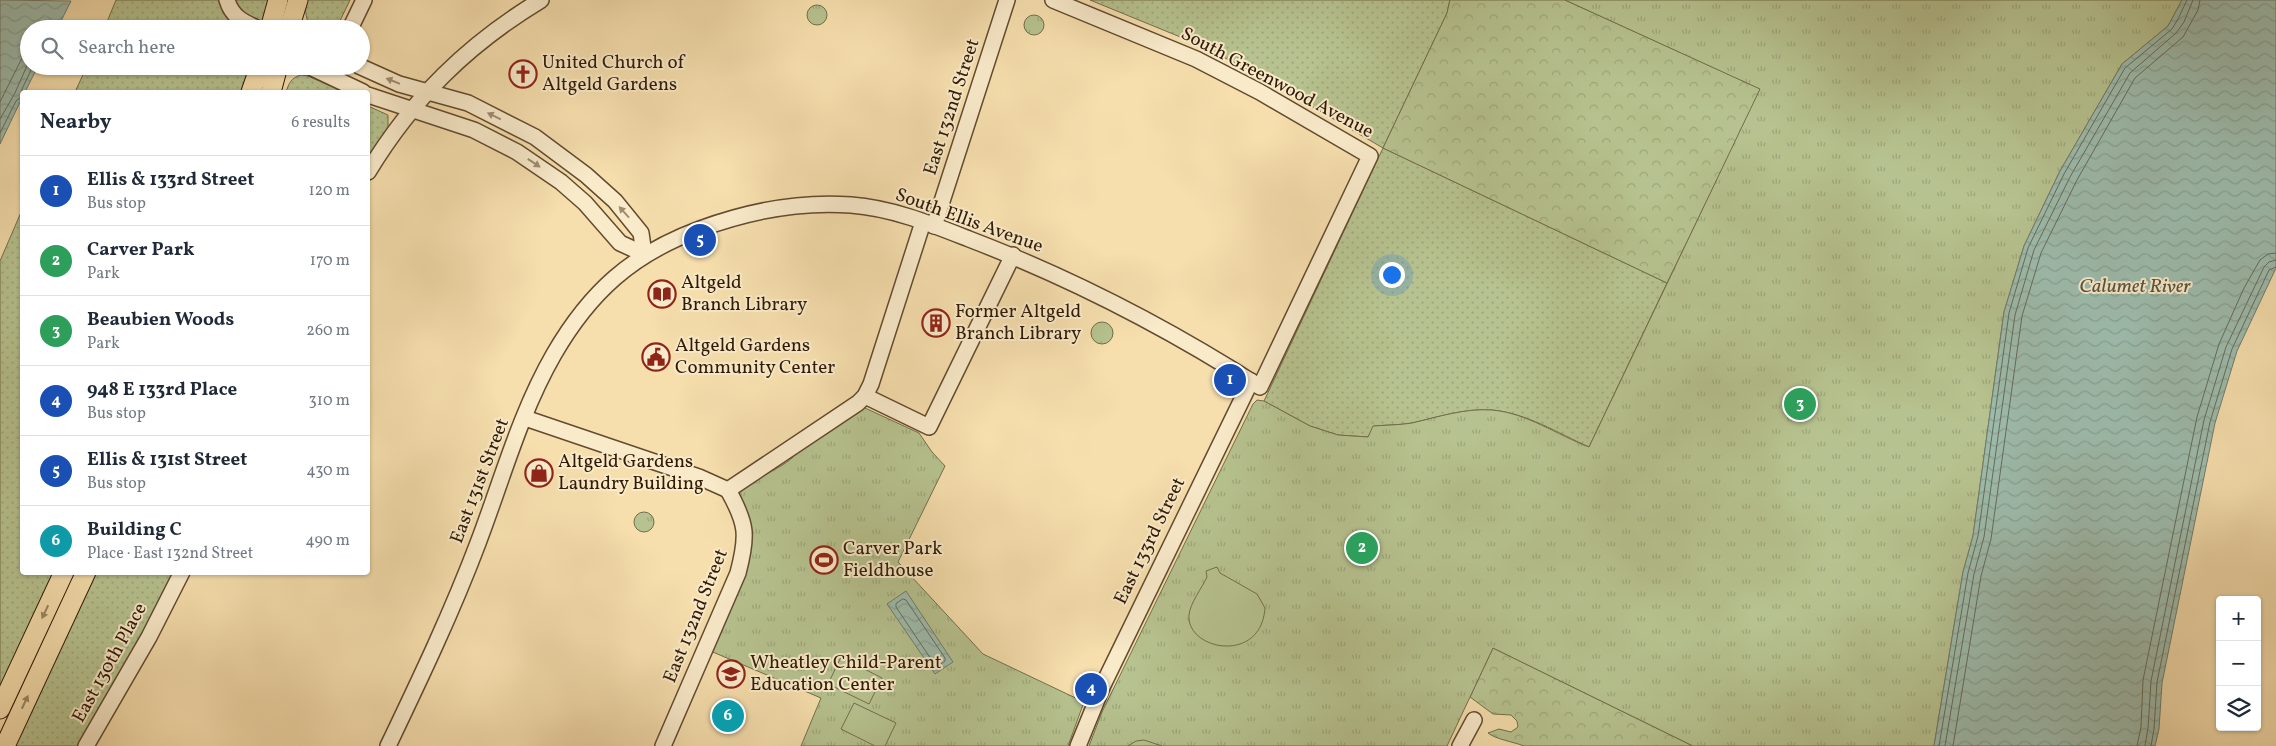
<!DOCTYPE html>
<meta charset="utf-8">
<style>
:root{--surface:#fff;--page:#f2f2f3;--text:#1f2937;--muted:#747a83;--line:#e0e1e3;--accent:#111827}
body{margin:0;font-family:Vollkorn,serif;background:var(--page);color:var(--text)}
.controls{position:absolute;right:15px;bottom:15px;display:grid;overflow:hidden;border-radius:5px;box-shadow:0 1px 4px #0004}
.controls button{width:45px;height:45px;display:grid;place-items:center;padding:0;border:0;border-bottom:1px solid var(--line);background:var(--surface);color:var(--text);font:25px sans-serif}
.you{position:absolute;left:1391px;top:274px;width:18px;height:18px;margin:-12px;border:4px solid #fff;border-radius:50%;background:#1a73e8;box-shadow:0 0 0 8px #1a73e833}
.badge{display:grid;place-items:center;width:32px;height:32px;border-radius:50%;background:var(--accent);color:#fff;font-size:16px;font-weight:700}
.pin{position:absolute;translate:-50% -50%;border:2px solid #fff;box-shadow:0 1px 5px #0006}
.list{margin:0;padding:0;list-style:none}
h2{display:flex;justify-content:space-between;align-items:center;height:65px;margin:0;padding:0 20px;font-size:21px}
h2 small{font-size:16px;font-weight:400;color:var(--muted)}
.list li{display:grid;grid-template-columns:32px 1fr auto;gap:15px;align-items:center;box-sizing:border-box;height:70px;padding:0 20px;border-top:1px solid var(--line)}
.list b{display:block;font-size:19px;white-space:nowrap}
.list p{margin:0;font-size:16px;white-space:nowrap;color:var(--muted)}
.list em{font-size:16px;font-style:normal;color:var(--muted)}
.icon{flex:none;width:28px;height:28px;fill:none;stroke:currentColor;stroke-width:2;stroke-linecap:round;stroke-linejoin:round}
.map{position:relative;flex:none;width:2276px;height:746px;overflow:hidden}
.search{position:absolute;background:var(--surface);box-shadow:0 1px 4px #0004;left:20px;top:20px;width:350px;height:55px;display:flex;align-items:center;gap:12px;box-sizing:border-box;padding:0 18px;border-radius:28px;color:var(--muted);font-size:19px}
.panel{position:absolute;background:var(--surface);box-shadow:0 1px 4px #0004;left:20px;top:90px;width:350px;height:485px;border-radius:5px}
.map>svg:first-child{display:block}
</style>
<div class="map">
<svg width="2276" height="746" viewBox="0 0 2276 746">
<defs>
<pattern id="grass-dots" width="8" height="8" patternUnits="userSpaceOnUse" patternTransform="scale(1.25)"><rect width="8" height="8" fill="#b6c28f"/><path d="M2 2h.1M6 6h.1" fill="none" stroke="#9da67a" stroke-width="1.8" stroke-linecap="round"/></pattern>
<pattern id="forest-crowns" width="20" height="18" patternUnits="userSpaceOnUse" patternTransform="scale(1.25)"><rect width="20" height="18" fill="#b6c28f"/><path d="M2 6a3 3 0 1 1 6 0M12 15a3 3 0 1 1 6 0" fill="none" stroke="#9da67a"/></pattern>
<pattern id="park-tufts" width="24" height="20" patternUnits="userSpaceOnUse" patternTransform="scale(1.25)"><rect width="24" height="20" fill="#b6c28f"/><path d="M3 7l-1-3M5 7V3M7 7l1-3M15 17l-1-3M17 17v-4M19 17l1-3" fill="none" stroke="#9da67a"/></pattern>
<pattern id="water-waves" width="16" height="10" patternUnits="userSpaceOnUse" patternTransform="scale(1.25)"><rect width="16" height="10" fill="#9dbcad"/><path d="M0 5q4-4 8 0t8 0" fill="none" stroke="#88a193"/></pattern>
</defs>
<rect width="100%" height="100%" fill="#f6dead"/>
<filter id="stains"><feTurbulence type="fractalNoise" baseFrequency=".004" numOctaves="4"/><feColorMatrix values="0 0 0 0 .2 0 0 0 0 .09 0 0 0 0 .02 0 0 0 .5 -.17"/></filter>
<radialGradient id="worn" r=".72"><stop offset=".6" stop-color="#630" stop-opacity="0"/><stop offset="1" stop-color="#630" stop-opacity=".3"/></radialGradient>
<g fill="url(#grass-dots)" stroke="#736e4a">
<path d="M116,0h158l-8,29h-162z"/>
<path d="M307,0h43l-14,29h-24c-6,-8 -8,-19 -5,-29z"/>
<path d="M1090,0h360l-3,13 -64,135 284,135 -78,164c-31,-14 -63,-34 -97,-37 -27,-2 -54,7 -80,13 -12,2 -26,2 -38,3l-6,11 -30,-2 -28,-9 -46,-25 119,-253 -130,-76 -58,-29z"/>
<path d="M87,66h167l-9,26h-170z"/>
<path d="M301,75l7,1 30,13 -2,3h-50c3,-9 5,-14 15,-17z"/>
<path d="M368,106l20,9v11l1,2 -21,34z"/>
<path d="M22,210v362l34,1 -56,118v-430z"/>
<path d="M95,573h81l-16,33 -81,140h-65z"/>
</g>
<g fill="url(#forest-crowns)" stroke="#736e4a">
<path d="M1450,0h115l196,89 -94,194 -284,-135 64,-135z"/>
<path d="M1493,648l200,98h-169c-10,-4 -29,-7 -36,-13l11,-4 12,3 7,-5 -1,-6 -6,-6 -18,-1 -23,-17z"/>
</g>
<g fill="url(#park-tufts)" stroke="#736e4a">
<path d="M1565,0h617l-14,26 -46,38 -62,107 -36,75 -20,66 -31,224 -10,36 -29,174h-241l-200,-98 -46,98h-358l13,-34 151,-308 4,-4 7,1 46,25 28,9 30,2 5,-11c13,-1 27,-1 39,-3 26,-6 53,-15 80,-13 35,3 65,25 97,37l171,-358z"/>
<circle cx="817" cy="15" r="10"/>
<circle cx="1034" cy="25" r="10"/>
<circle cx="1102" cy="333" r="11"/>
<path d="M865,408l54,25 13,19 13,14 -47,96 85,92 101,48 -16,44h-267l20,-48 -113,-48 33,-77 -5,-77c9,-17 45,-24 61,-43z"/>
<circle cx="644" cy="522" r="10"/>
</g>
<g fill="#b6c28f" stroke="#736e4a">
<path d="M1217,567l3,6 37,21 8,14c-4,57 -79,42 -76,7 1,-12 13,-27 18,-38l-1,-6z"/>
<path d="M841,657l41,21 -13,26 -41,-20z"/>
<path d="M854,703l42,20 -11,23h-10l-34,-17z"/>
<path d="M1144,740l18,6h-34l8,-5z"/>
</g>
<g fill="url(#water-waves)" stroke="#717b6a">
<path d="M0,0l71,1 -14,28h-28v37h9l-13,26h-3v6l-22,46z"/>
<path d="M2182,0h94v268l-39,83 -22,72 -53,260 -3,46 -4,17h-221l29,-174 10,-36 31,-224 20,-66 36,-75 62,-107 46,-38z"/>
<path d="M906,591l47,71 -18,12 -48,-70z"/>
</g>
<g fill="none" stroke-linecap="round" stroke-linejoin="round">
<g stroke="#666b59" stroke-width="1">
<path d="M0,102l22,-44 7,-8"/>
<path d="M0,119l15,-26 14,-32"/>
<path d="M0,133l16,-32 6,-5v-7l11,-23"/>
<path d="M903,599l3,1 39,58v3l-7,5 -3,-1 -39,-58v-3z"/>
<path d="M1939,746l29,-173 10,-37 31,-223 19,-65 36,-74 61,-106 47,-39 6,-10 9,-19"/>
<path d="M1945,746l29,-172 10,-37 31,-222 19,-65 36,-73 60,-104 46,-40 8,-11 9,-22"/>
<path d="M1953,746l28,-170 10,-37 31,-223 19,-63 36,-73 58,-102 48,-41 15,-27 2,-10"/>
<path d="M2137,746l4,-19 2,-47 54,-263 22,-73 25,-56 16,-28 8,-6 8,-1"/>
<path d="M2145,746l3,-18 3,-47 53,-261 22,-73 38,-80 5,-5 7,-2"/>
<path d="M2151,746l3,-17 3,-47 53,-260 22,-73 37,-79 7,-3"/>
</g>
<g stroke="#624b2f" stroke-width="18">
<g id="minor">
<path d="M227,0c5,17 16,22 32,29"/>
<path d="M350,29l14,-29"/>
<path d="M308,66l55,26"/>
<path d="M359,66l40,18 69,19 67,34 51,38 29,26 26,32 3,21"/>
<path d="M368,95l106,35 43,22 44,30 24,21 35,40 24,11"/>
<path d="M368,172c45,-74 99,-127 173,-172"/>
<path d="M934,226l73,-226"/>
<path d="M865,396l64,31 84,-172"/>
<path d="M525,418l174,59 29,13"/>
<path d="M86,746l63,-109 33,-65"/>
<path d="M388,746c32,-67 64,-134 90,-203 24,-63 42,-130 76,-189 36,-62 78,-100 146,-125 49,-18 98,-28 151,-24 41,3 80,19 118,34 102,39 199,89 291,148l110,-231 -110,-64 -64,-33 -143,-59"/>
<path d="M663,746l75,-173c10,-38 9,-49 -10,-83l130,-87 7,-7 6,-12 52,-162"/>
<path d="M1078,746l25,-61 148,-304"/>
<path d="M1460,746l14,-26"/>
</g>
</g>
<g stroke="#301a05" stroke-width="21">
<g id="major">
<path d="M270,29l8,-29"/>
<path d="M289,29l9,-29"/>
<path d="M251,92l9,-26"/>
<path d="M271,92l7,-26"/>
<path d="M0,709l64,-137"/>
<path d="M5,746l81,-174"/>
</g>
</g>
<use href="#minor" stroke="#f9eaca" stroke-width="15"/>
<use href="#major" stroke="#f6dead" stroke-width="19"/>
</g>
<defs><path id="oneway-solid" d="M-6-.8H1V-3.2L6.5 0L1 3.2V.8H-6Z" transform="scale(1.25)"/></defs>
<g fill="#9f8c71">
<use href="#oneway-solid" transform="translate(393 81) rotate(-158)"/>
<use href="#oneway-solid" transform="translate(494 116) rotate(-154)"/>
<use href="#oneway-solid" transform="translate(534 163) rotate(33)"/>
<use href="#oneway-solid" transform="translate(624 212) rotate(-132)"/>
</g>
<g fill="#9d8661">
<use href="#oneway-solid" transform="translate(45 612) rotate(115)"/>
<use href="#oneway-solid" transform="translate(25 702) rotate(-65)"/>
</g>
<defs>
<g id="church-ring" transform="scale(1.4375)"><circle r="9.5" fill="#f9eaca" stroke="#8f2418" stroke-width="1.5"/><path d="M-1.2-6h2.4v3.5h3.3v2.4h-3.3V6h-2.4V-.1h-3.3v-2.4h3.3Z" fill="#8f2418"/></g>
<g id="library-ring" transform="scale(1.4375)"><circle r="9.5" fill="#f9eaca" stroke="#8f2418" stroke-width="1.5"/><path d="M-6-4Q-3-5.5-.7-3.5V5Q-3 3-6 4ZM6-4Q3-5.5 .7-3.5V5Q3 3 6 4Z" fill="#8f2418"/></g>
<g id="building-ring" transform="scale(1.4375)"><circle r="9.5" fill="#f9eaca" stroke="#8f2418" stroke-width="1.5"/><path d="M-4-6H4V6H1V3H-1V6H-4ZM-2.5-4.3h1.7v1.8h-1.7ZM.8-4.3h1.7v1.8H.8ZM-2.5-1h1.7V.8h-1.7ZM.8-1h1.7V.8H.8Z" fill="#8f2418"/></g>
<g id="civic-ring" transform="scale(1.4375)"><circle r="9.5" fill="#f9eaca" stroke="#8f2418" stroke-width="1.5"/><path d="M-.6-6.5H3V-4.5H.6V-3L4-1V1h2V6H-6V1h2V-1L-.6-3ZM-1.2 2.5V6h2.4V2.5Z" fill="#8f2418"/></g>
<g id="shop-ring" transform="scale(1.4375)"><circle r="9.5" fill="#f9eaca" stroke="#8f2418" stroke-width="1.5"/><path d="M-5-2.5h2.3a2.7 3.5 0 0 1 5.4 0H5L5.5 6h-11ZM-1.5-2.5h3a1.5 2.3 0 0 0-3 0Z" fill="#8f2418"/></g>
<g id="stadium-ring" transform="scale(1.4375)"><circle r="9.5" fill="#f9eaca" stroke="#8f2418" stroke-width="1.5"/><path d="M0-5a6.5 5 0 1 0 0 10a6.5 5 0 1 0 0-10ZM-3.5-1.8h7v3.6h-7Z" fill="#8f2418"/></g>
<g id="school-ring" transform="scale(1.4375)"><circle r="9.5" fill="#f9eaca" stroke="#8f2418" stroke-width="1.5"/><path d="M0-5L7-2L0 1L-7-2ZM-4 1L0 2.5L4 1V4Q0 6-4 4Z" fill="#8f2418"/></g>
</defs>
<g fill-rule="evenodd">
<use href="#church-ring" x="523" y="74"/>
<use href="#library-ring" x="662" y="294"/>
<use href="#building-ring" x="936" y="323"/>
<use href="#civic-ring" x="656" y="357"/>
<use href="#shop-ring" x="539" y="473"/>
<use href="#stadium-ring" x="824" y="560"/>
<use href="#school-ring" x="731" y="674"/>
</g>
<g text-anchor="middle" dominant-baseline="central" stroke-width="4" stroke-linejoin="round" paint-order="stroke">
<g font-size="19" fill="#301a05" stroke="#f9eaca" text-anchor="start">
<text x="542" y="63">United Church of<tspan x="542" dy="22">Altgeld Gardens</tspan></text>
<text x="681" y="283">Altgeld<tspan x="681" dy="22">Branch Library</tspan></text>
<text x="955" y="312">Former Altgeld<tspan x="955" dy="22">Branch Library</tspan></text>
<text x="675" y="346">Altgeld Gardens<tspan x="675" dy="22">Community Center</tspan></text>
<text x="558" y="462">Altgeld Gardens<tspan x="558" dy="22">Laundry Building</tspan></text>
<text x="843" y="549">Carver Park<tspan x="843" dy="22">Fieldhouse</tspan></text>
<text x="750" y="663">Wheatley Child-Parent<tspan x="750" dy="22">Education Center</tspan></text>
</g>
<g font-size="19" fill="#301a05" stroke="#f9eaca">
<text transform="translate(1277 83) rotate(28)">South Greenwood Avenue</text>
<text transform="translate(952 107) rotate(-72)">East 132nd Street</text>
<text transform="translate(969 221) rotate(20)">South Ellis Avenue</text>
<text transform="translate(480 481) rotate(-69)">East 131st Street</text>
<text transform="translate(1150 541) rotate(-64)">East 133rd Street</text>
<text transform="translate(696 616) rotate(-68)">East 132nd Street</text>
<text transform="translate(110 663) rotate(-61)">East 130th Place</text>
</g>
<g font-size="20" font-style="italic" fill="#565340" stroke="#f9eaca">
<text x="2135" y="287">Calumet River</text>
</g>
</g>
<rect width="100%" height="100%" filter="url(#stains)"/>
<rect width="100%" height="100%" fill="url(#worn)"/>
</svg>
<div class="controls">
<button>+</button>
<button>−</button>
<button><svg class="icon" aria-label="layers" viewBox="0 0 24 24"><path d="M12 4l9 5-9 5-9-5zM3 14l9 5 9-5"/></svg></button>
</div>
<div class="you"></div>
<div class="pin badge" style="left:1230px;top:380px;background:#1a4fb4">1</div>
<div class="pin badge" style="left:1362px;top:548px;background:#2e9e5b">2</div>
<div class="pin badge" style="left:1800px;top:404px;background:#2e9e5b">3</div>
<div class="pin badge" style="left:1091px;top:689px;background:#1a4fb4">4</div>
<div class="pin badge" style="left:700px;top:240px;background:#1a4fb4">5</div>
<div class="pin badge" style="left:728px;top:716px;background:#0f9aa8">6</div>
<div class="search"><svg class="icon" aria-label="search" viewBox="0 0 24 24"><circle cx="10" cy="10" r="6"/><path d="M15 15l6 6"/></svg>Search here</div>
<section class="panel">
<h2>Nearby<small>6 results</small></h2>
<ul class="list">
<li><span class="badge" style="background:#1a4fb4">1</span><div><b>Ellis &amp; 133rd Street</b><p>Bus stop</p></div><em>120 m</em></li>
<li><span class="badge" style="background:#2e9e5b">2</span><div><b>Carver Park</b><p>Park</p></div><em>170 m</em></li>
<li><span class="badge" style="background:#2e9e5b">3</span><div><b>Beaubien Woods</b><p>Park</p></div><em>260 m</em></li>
<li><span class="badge" style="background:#1a4fb4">4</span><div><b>948 E 133rd Place</b><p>Bus stop</p></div><em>310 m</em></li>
<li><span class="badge" style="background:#1a4fb4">5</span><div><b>Ellis &amp; 131st Street</b><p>Bus stop</p></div><em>430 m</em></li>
<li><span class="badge" style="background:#0f9aa8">6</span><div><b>Building C</b><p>Place · East 132nd Street</p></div><em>490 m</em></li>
</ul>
</section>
</div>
